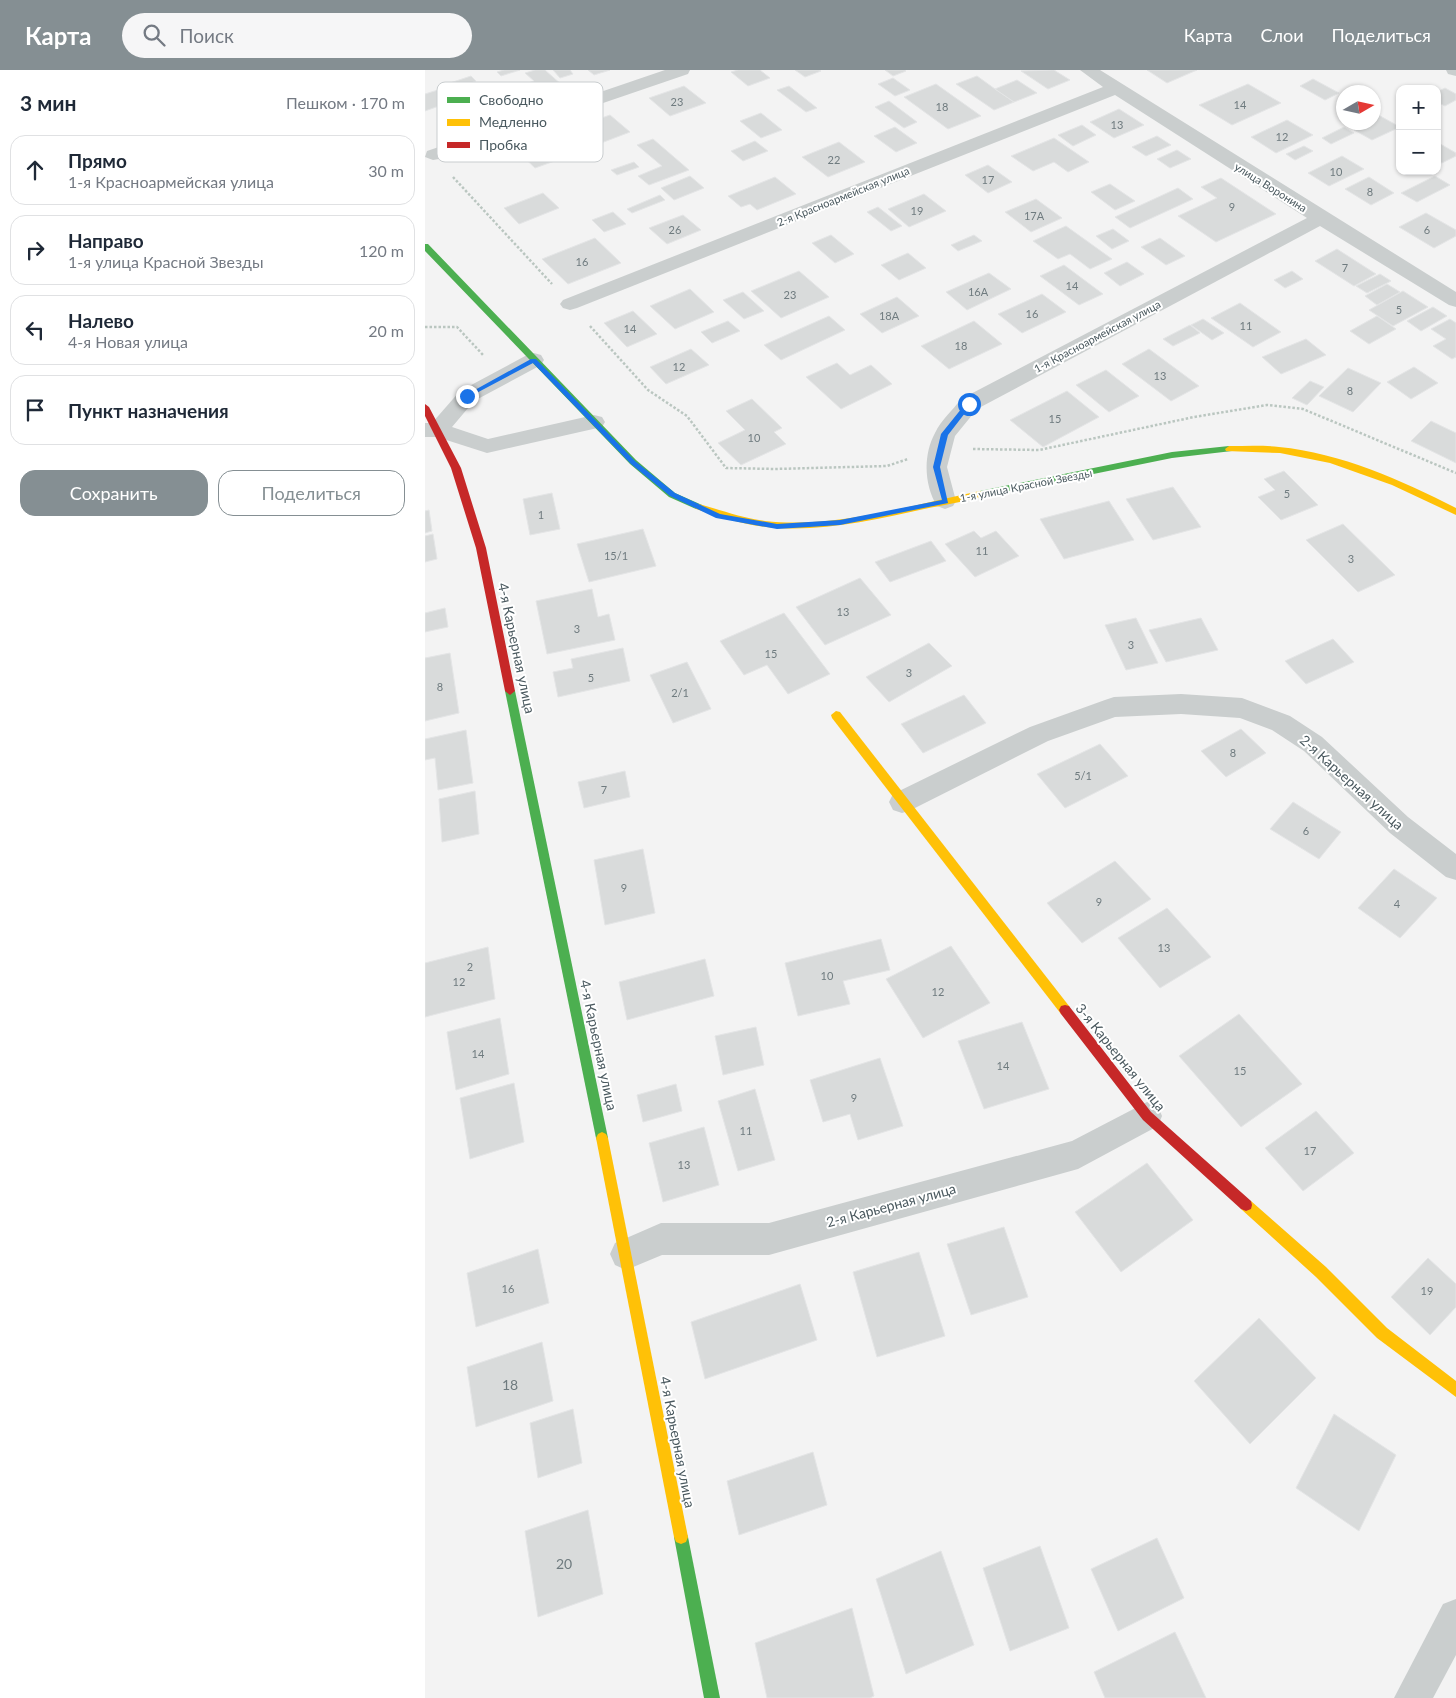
<!DOCTYPE html>
<html lang="ru">
<meta charset="utf-8">
<style>
:root{--surface:#fff;--page:#f6f6f7;--text:#1f2937;--muted:#747a83;--line:#e0e1e3;--accent:#858f93}
body{margin:0;font-family:Lato,sans-serif;background:var(--page);color:var(--text)}
.controls{position:absolute;right:15px;top:15px;display:grid;overflow:hidden;border-radius:10px;box-shadow:0 1px 4px #0004}
.controls button{width:45px;height:45px;display:grid;place-items:center;padding:0;border:0;border-bottom:1px solid var(--line);background:var(--surface);color:var(--text);font:25px sans-serif}
.compass{position:absolute;left:911px;top:15px;width:45px;height:45px;border-radius:50%;background:var(--surface);box-shadow:0 1px 4px #0004;rotate:81deg}
.stop{position:absolute;width:15px;height:15px;margin:-11px;border:4px solid #1a73e8;border-radius:50%;background:#fff}
.stop.end{background:#1a73e8;border-color:#fff;box-shadow:0 1px 5px #0008}
.list{margin:0;padding:0;list-style:none}
h2{display:flex;justify-content:space-between;align-items:center;height:65px;margin:0;padding:0 20px;font-size:21px}
h2 small{font-size:16px;font-weight:400;color:var(--muted)}
.list li{display:grid;grid-template-columns:32px 1fr auto;gap:15px;align-items:center;box-sizing:border-box;height:70px;margin:0 10px 10px;padding:0 10px;border:1px solid var(--line);border-radius:15px}
.list b{display:block;font-size:19px;white-space:nowrap}
.list p{margin:0;font-size:16px;white-space:nowrap;color:var(--muted)}
.list em{font-size:16px;font-style:normal;color:var(--muted)}
.actions{display:flex;gap:10px;padding:15px 20px}
.actions a{flex:1;padding:11px 0;border:1px solid var(--accent);border-radius:15px;text-align:center;font-size:18px;color:var(--accent)}
.actions .main{background:var(--accent);color:#fff}
.icon{flex:none;width:28px;height:28px;fill:none;stroke:currentColor;stroke-width:2;stroke-linecap:round;stroke-linejoin:round}
.map{position:relative;flex:none;width:1031px;height:1628px;overflow:hidden}
header{display:flex;align-items:center;gap:30px;box-sizing:border-box;height:70px;padding:0 25px;background:var(--accent);color:#fff}
header strong{font-size:24px}
nav{display:flex;gap:28px;margin-inline-start:auto;font-size:18px}
.search{width:350px;height:45px;background:var(--page);display:flex;align-items:center;gap:12px;box-sizing:border-box;padding:0 18px;border-radius:28px;color:var(--muted);font-size:19px}
main{display:flex}
aside{flex:1;background:var(--surface)}
.map>svg:first-child{display:block}
</style>
<header>
<strong>Карта</strong>
<div class="search"><svg class="icon" aria-label="search" viewBox="0 0 24 24"><circle cx="10" cy="10" r="6"/><path d="M15 15l6 6"/></svg>Поиск</div>
<nav><a>Карта</a><a>Слои</a><a>Поделиться</a></nav>
</header>
<main>
<aside>
<h2>3 мин<small>Пешком · 170 m</small></h2>
<ul class="list">
<li><svg class="icon" aria-label="ahead" viewBox="0 0 24 24"><path d="M12 20V5M6 11l6-6 6 6"/></svg><div><b>Прямо</b><p>1-я Красноармейская улица</p></div><em>30 m</em></li>
<li><svg class="icon" aria-label="right" viewBox="0 0 24 24"><path d="M7 20v-9h11M14 6l5 5-5 5"/></svg><div><b>Направо</b><p>1-я улица Красной Звезды</p></div><em>120 m</em></li>
<li><svg class="icon" aria-label="left" viewBox="0 0 24 24"><path d="M17 20v-9H6M10 6l-5 5 5 5"/></svg><div><b>Налево</b><p>4-я Новая улица</p></div><em>20 m</em></li>
<li><svg class="icon" aria-label="arrive" viewBox="0 0 24 24"><path d="M6 21V4h12l-3 4 3 4H6"/></svg><div><b>Пункт назначения</b></div></li>
</ul>
<div class="actions"><a class="main">Сохранить</a><a>Поделиться</a></div>
</aside>
<div class="map">
<svg width="1031" height="1628" viewBox="0 0 1031 1628">
<rect width="100%" height="100%" fill="#f3f3f3"/>
<g fill="#d9dbdb" stroke="#e4e5e6">
<path d="M79,0h16l-19,6 -4,-4z"/>
<path d="M110,0h10l17,15 -44,16 -11,-11 27,-9 -9,-8z"/>
<path d="M128,0h17l3,4 -13,4z"/>
<path d="M163,0h22l-16,5z"/>
<path d="M313,0h22l10,8 -22,8 -17,-14z"/>
<path d="M370,0h24l2,1 -16,6z"/>
<path d="M460,0h20l1,1 -13,5z"/>
<path d="M629,0l16,10 -22,9 -27,-18z"/>
<path d="M722,0h50l-30,13z"/>
<path d="M46,6l5,5 -21,7 -5,-5z"/>
<path d="M552,6l18,13 19,13 -20,8 -38,-26z"/>
<path d="M468,8l17,12 -15,6 -17,-12z"/>
<path d="M888,9l26,14 -14,7 -25,-14z"/>
<path d="M592,10l20,13 -23,9 -19,-13z"/>
<path d="M511,14l45,32 -33,13 -44,-32z"/>
<path d="M823,14l33,19 -49,22 -33,-20z"/>
<path d="M259,16l22,17 -36,13 -21,-18z"/>
<path d="M364,16l28,22 -11,4 -29,-22z"/>
<path d="M1020,18l11,6v6l-11,6 -8,-4v-10z"/>
<path d="M16,19l12,12 -28,10v-17z"/>
<path d="M464,31l28,21 -13,6 -29,-21z"/>
<path d="M694,39l25,16 -30,13 -24,-16z"/>
<path d="M948,42l27,15 -28,13 -18,-10 10,-4 -6,-4h15z"/>
<path d="M336,43l21,17 -21,8 -21,-17z"/>
<path d="M185,45l20,17 -42,16 -20,-18z"/>
<path d="M862,50l26,15 -37,18 -25,-16z"/>
<path d="M657,55l14,10 -23,11 -15,-11z"/>
<path d="M470,57l22,16 -21,9 -22,-16z"/>
<path d="M919,57l10,6 -23,11 -9,-6z"/>
<path d="M732,66l14,9 -25,11 -14,-9z"/>
<path d="M116,68l22,20 -28,10 -21,-20z"/>
<path d="M629,68l35,24 -21,10 -14,-10 -21,9 -22,-15z"/>
<path d="M228,69l36,31 -40,15 -11,-9 24,-10 -25,-21z"/>
<path d="M330,71l13,10 -25,10 -12,-10z"/>
<path d="M414,72l26,20 -37,15 -26,-20z"/>
<path d="M1012,72l19,11v3l-14,7 -5,-2z"/>
<path d="M879,76l9,5 -18,9 -9,-6z"/>
<path d="M752,80l14,9 -21,9 -13,-9z"/>
<path d="M917,86l22,13 -35,17 -21,-13z"/>
<path d="M209,92l5,5 -22,8 -6,-5z"/>
<path d="M563,95l24,17 -24,11 -23,-18z"/>
<path d="M265,106l14,12 -30,12 -13,-12z"/>
<path d="M1010,106l15,9 -33,17 -16,-9z"/>
<path d="M350,107l21,17 -39,16 -7,-6 -9,3 -13,-11z"/>
<path d="M944,107l25,16 -23,12 -26,-16z"/>
<path d="M796,108l55,36 -60,28 -38,-26 39,-18 -16,-11z"/>
<path d="M685,114l25,17 -20,9 -24,-18z"/>
<path d="M753,118l15,11 -63,29 -15,-11z"/>
<path d="M118,123l16,15 -40,16 -15,-16z"/>
<path d="M499,124l22,17 -37,16 -21,-18z"/>
<path d="M235,125l5,5 -33,13 -5,-4z"/>
<path d="M611,129l26,19 -31,14 -26,-20z"/>
<path d="M453,137l24,19 -11,5 -24,-19z"/>
<path d="M188,142l13,12 -22,8 -12,-12z"/>
<path d="M1001,143l30,17v6l-22,12 -35,-21z"/>
<path d="M258,145l18,15 -34,14 -18,-16z"/>
<path d="M641,156l46,33 -22,10 -20,-15 -12,5 -25,-18z"/>
<path d="M688,159l16,12 -17,8 -16,-13z"/>
<path d="M406,165l23,19 -19,9 -23,-20z"/>
<path d="M549,165l8,6 -24,10 -7,-6z"/>
<path d="M170,168l26,25 -53,21 -26,-25z"/>
<path d="M735,168l25,18 -19,9 -25,-18z"/>
<path d="M912,179l39,25 -22,12 -39,-25z"/>
<path d="M483,183l18,15 -27,12 -18,-15z"/>
<path d="M702,192l17,12 -24,12 -16,-13z"/>
<path d="M639,195l39,29 -24,11 -39,-29z"/>
<path d="M374,201l30,26 -48,21 -30,-27z"/>
<path d="M867,201l11,8 -18,9 -11,-8z"/>
<path d="M564,203l22,16 -44,21 -21,-18z"/>
<path d="M955,204l11,7 -24,12 -11,-7z"/>
<path d="M962,214l13,8 -23,13 -12,-9z"/>
<path d="M265,219l24,23 -39,17 -25,-23z"/>
<path d="M978,221l25,16 -35,19 -24,-16z"/>
<path d="M318,222l21,19 -20,8 -21,-19z"/>
<path d="M617,224l24,18 -44,21 -24,-19z"/>
<path d="M472,227l22,19 -37,17 -22,-19z"/>
<path d="M815,233l41,29 -28,15 -42,-29z"/>
<path d="M1008,237l14,9 -26,15 -14,-10z"/>
<path d="M208,241l24,23 -30,13 -23,-24z"/>
<path d="M404,246l16,14 -64,30 -17,-15z"/>
<path d="M952,246l19,13 -27,15 -19,-13z"/>
<path d="M778,249l21,14 -12,7 -21,-15z"/>
<path d="M1025,249l6,4v34l-4,2 -19,-13 13,-7 -15,-10z"/>
<path d="M303,251l12,10 -28,12 -11,-11z"/>
<path d="M549,251l28,23 -53,25 -28,-23z"/>
<path d="M765,255l10,8 -27,13 -10,-7z"/>
<path d="M881,269l20,16 -45,19 -19,-17z"/>
<path d="M266,279l18,16 -43,19 -16,-17z"/>
<path d="M724,279l50,37 -28,15 -49,-37z"/>
<path d="M412,293l13,12 21,-10 21,19 -51,25 -35,-32z"/>
<path d="M989,297l24,16 -27,16 -24,-17z"/>
<path d="M923,298l33,15 -28,29 -34,-16z"/>
<path d="M681,300l33,26 -30,16 -33,-27z"/>
<path d="M885,311l14,6 -17,18 -15,-7z"/>
<path d="M642,321l32,26 -56,30 -33,-27z"/>
<path d="M327,329l30,29 -8,4 12,12 -45,21 -23,-22 27,-13 -19,-19z"/>
<path d="M1006,351l25,12v30l-45,-22z"/>
<path d="M859,401l34,34 -37,15 -23,-23 17,-7 -11,-11z"/>
<path d="M748,417l28,40 -48,13 -27,-41z"/>
<path d="M127,423l8,36 -30,6 -7,-36z"/>
<path d="M684,431l25,39 -70,19 -24,-40z"/>
<path d="M4,440l3,21 -7,2v-22z"/>
<path d="M918,454l52,51 -37,17 -52,-52z"/>
<path d="M218,459l13,37 -67,16 -12,-38z"/>
<path d="M549,461l7,7 15,-7 23,25 -44,21 -30,-33z"/>
<path d="M8,464l4,25 -12,3v-26z"/>
<path d="M506,471l15,20 -56,21 -15,-20z"/>
<path d="M435,508l31,37 -66,30 -29,-38z"/>
<path d="M167,519l6,28 11,-3 6,26 -68,14 -11,-53z"/>
<path d="M20,538l3,19 -23,5v-19z"/>
<path d="M359,543l46,61 -42,20 -21,-29 -23,10 -24,-34z"/>
<path d="M711,548l22,45 -32,7 -21,-45z"/>
<path d="M776,548l17,32 -52,12 -17,-32z"/>
<path d="M908,569l21,23 -48,22 -21,-23z"/>
<path d="M504,573l23,23 -63,36 -23,-25z"/>
<path d="M198,578l7,33 -72,16 -5,-25 20,-4 -2,-9z"/>
<path d="M25,583l9,60 -34,8v-63z"/>
<path d="M262,592l24,47 -38,14 -23,-48z"/>
<path d="M539,625l22,28 -63,30 -22,-29z"/>
<path d="M816,659l25,24 -40,24 -25,-26z"/>
<path d="M41,660l7,53 -35,7 -3,-32 -10,2v-21z"/>
<path d="M675,674l28,32 -63,32 -28,-34z"/>
<path d="M200,701l5,26 -46,11 -6,-26z"/>
<path d="M50,721l4,43 -37,8 -3,-43z"/>
<path d="M868,732l48,30 -22,27 -49,-30z"/>
<path d="M218,779l12,64 -50,12 -11,-65z"/>
<path d="M690,791l36,38 -69,44 -35,-40z"/>
<path d="M969,799l43,29 -37,40 -42,-30z"/>
<path d="M742,838l44,49 -51,31 -42,-50z"/>
<path d="M456,869l9,31 -47,11 7,23 -52,12 -13,-53z"/>
<path d="M526,876l39,57 -67,35 -37,-59z"/>
<path d="M63,877l7,52 -70,18v-54z"/>
<path d="M280,889l9,37 -87,24 -8,-38z"/>
<path d="M814,944l63,70 -61,43 -62,-71z"/>
<path d="M75,948l9,56 -53,16 -9,-58z"/>
<path d="M597,952l27,67 -65,20 -26,-68z"/>
<path d="M331,957l8,38 -41,10 -8,-39z"/>
<path d="M455,988l23,68 -45,14 -8,-26 -27,8 -13,-42z"/>
<path d="M89,1013l10,59 -54,17 -10,-61z"/>
<path d="M251,1014l6,27 -39,11 -6,-27z"/>
<path d="M330,1019l20,71 -37,11 -20,-70z"/>
<path d="M891,1041l38,42 -51,38 -38,-43z"/>
<path d="M279,1057l15,58 -56,17 -14,-59z"/>
<path d="M722,1093l46,57 -72,52 -46,-60z"/>
<path d="M579,1157l24,70 -57,18 -24,-71z"/>
<path d="M113,1179l11,54 -73,24 -9,-54z"/>
<path d="M494,1182l26,84 -68,21 -24,-85z"/>
<path d="M1003,1188l28,26v23l-26,28 -39,-38z"/>
<path d="M375,1214l17,56 -112,39 -14,-57z"/>
<path d="M834,1248l57,60 -66,66 -56,-63z"/>
<path d="M117,1272l11,59 -77,26 -9,-60z"/>
<path d="M148,1339l9,54 -44,15 -8,-55z"/>
<path d="M909,1344l62,41 -37,76 -63,-43z"/>
<path d="M388,1382l14,53 -88,30 -12,-54z"/>
<path d="M163,1440l15,84 -65,23 -13,-86z"/>
<path d="M732,1468l27,60 -66,33 -27,-62z"/>
<path d="M615,1476l29,82 -59,23 -27,-83z"/>
<path d="M516,1481l33,94 -68,29 -30,-95z"/>
<path d="M427,1538l22,88 -4,2h-103l-12,-55z"/>
<path d="M750,1562l31,66h-101l-11,-26z"/>
</g>
<g fill="none" stroke-linecap="round" stroke-linejoin="round">
<g stroke="#bac6c0" stroke-width="2.5" stroke-dasharray="2.5 2" stroke-linecap="butt">
<path d="M28,107l99,107"/>
<path d="M165,256l58,64 39,26 39,52 49,1 112,-3 21,-7"/>
<path d="M0,257h32l27,29"/>
<path d="M548,379l66,1 155,-33 73,-12 36,4 153,64"/>
</g>
<g fill="#cacece" fill-rule="evenodd">
<path d="M240,0h25l-2,4 -249,85 -6,1 -8,-3 2,-6z"/>
<path d="M655,0h20l356,222v15l-7,-2 -129,-79 -343,183 -22,27 -8,31 9,34 -3,5 -8,3 -8,-3c-13,-21 -14,-51 -2,-73 6,-13 18,-23 26,-34l346,-181 -192,-123 -538,213 -7,2 -7,-2 -3,-4 3,-4 540,-213z"/>
<path d="M1021,0h10v6l-8,-2z"/>
<path d="M109,283l7,2 3,5 -3,5 -67,36 -22,26 36,12 106,-24 8,2 3,5 -3,5 -115,26 -50,-16h-12v-14h7l28,-32 67,-36z"/>
<path d="M756,624l61,4 48,18 32,21 86,80 48,37v26l-10,-3 -56,-44 -86,-82 -32,-21 -32,-12 -59,-4 -66,3 -67,24 -137,69 -9,3 -9,-3 -4,-8 4,-8 137,-67 75,-27 9,-3z"/>
<path d="M722,1032l11,4 4,10 -4,10 -80,43 -309,86h-107l-36,15 -11,-5 -5,-11 5,-11 46,-20h108l303,-82z"/>
<path d="M1031,1529v56l-23,43h-39l49,-94z"/>
</g>
<g fill="#4caf50" fill-rule="evenodd">
<path d="M0,174h3l208,216 39,33 27,12v4h-6l-27,-12 -39,-33 -205,-213z"/>
<path d="M804,376l4,3 -1,2 -60,7 -192,39 -5,-3 5,-3 192,-39z"/>
<path d="M85,617l5,4 93,447 -2,4 -4,2 -4,-2 -2,-4 -91,-447z"/>
<path d="M256,1460l5,2 2,5 32,161h-16l-30,-161 2,-5z"/>
</g>
<g fill="#ffc107" fill-rule="evenodd">
<path d="M804,376c17,0 33,-1 50,1 62,6 122,33 177,61v7l-64,-30 -62,-22 -50,-10 -54,-2 -1,-2z"/>
<path d="M555,421l5,3 -2,2c-19,6 -40,9 -59,13 -51,11 -106,24 -158,18 -25,-3 -47,-10 -70,-18l-2,-2 5,-3c22,6 43,14 66,17 70,8 147,-16 215,-30z"/>
<path d="M411,641l4,1 229,294 2,4 -2,4 -4,1 -4,-1 -229,-296 -1,-3z"/>
<path d="M177,1062l4,2 2,4 80,399 -2,5 -5,2 -5,-2 -2,-5 -78,-399 2,-4z"/>
<path d="M821,1129l5,2 75,66 61,61 69,53v16l-79,-59 -61,-61 -75,-68 -1,-4 1,-4z"/>
</g>
<g fill="#c62828" fill-rule="evenodd">
<path d="M0,334l4,3 32,61 25,80 29,143 -5,4 -5,-4 -29,-143 -25,-80 -26,-52z"/>
<path d="M640,935l4,1 82,106 100,89 1,4 -1,4 -5,2 -5,-2 -98,-89 -82,-106 -2,-4 2,-4z"/>
</g>
</g>
<path fill="#1a73e8" d="M106,289h5l99,102 40,32 45,21 57,10 63,-4 102,-20 -9,-33 8,-33 25,-31 6,1 -24,31 -8,32 8,36 -108,22 -63,4 -61,-11 -46,-22 -39,-32 -98,-101 -64,34 -5,-1z"/>
<g text-anchor="middle" dominant-baseline="central" stroke-width="4" stroke-linejoin="round" paint-order="stroke">
<g font-size="11" fill="#6f7b7f">
<text x="252" y="31">23</text>
<text x="815" y="34">14</text>
<text x="517" y="36">18</text>
<text x="692" y="54">13</text>
<text x="857" y="66">12</text>
<text x="409" y="89">22</text>
<text x="911" y="101">10</text>
<text x="563" y="109">17</text>
<text x="945" y="121">8</text>
<text x="807" y="136">9</text>
<text x="492" y="140">19</text>
<text x="609" y="145">17А</text>
<text x="250" y="159">26</text>
<text x="1002" y="159">6</text>
<text x="157" y="191">16</text>
<text x="920" y="197">7</text>
<text x="647" y="215">14</text>
<text x="553" y="221">16А</text>
<text x="365" y="224">23</text>
<text x="974" y="239">5</text>
<text x="607" y="243">16</text>
<text x="464" y="245">18А</text>
<text x="821" y="255">11</text>
<text x="205" y="258">14</text>
<text x="536" y="275">18</text>
<text x="254" y="296">12</text>
<text x="735" y="305">13</text>
<text x="925" y="320">8</text>
<text x="630" y="348">15</text>
<text x="329" y="367">10</text>
<text x="862" y="423">5</text>
<text x="116" y="444">1</text>
<text x="557" y="480">11</text>
<text x="191" y="485">15/1</text>
<text x="926" y="488">3</text>
<text x="418" y="541">13</text>
<text x="152" y="558">3</text>
<text x="706" y="574">3</text>
<text x="346" y="583">15</text>
<text x="484" y="602">3</text>
<text x="166" y="607">5</text>
<text x="15" y="616">8</text>
<text x="255" y="622">2/1</text>
<text x="808" y="682">8</text>
<text x="658" y="705">5/1</text>
<text x="179" y="719">7</text>
<text x="881" y="760">6</text>
<text x="199" y="817">9</text>
<text x="674" y="831">9</text>
<text x="972" y="833">4</text>
<text x="739" y="877">13</text>
<text x="45" y="896">2</text>
<text x="402" y="905">10</text>
<text x="34" y="911">12</text>
<text x="513" y="921">12</text>
<text x="53" y="983">14</text>
<text x="578" y="995">14</text>
<text x="815" y="1000">15</text>
<text x="429" y="1027">9</text>
<text x="321" y="1060">11</text>
<text x="885" y="1080">17</text>
<text x="259" y="1094">13</text>
<text x="83" y="1218">16</text>
<text x="1002" y="1220">19</text>
</g>
<g font-size="11" fill="#4a595f" stroke="#fff">
<text transform="translate(846 117) rotate(32)">улица Воронина</text>
<text transform="translate(418 126) rotate(-22)">2-я Красноармейская улица</text>
<text transform="translate(672 266) rotate(-28)">1-я Красноармейская улица</text>
<text transform="translate(601 415) rotate(-11)">1-я улица Красной Звезды</text>
</g>
<g font-size="14" fill="#4a595f" stroke="#fff">
<text transform="translate(92 578) rotate(78)">4-я Карьерная улица</text>
<text transform="translate(927 712) rotate(42)">2-я Карьерная улица</text>
<text transform="translate(174 975) rotate(78)">4-я Карьерная улица</text>
<text transform="translate(696 987) rotate(51)">3-я Карьерная улица</text>
<text transform="translate(466 1135) rotate(-15)">2-я Карьерная улица</text>
<text transform="translate(253 1372) rotate(79)">4-я Карьерная улица</text>
</g>
<g font-size="14" fill="#6f7b7f">
<text x="85" y="1314">18</text>
<text x="139" y="1493">20</text>
</g>
</g>
<rect x="12" y="12" width="166" height="80" rx="8" fill="#fff" stroke="#c9cdcf" stroke-width="1"/>
<rect x="22" y="27" width="23" height="6" fill="#4caf50"/>
<rect x="22" y="49" width="23" height="7" fill="#ffc107"/>
<rect x="22" y="72" width="23" height="6" fill="#c62828"/>
<g font-size="14" fill="#4a595f">
<text x="54" y="35">Свободно</text>
<text x="54" y="57">Медленно</text>
<text x="54" y="80">Пробка</text>
</g>
</svg>
<div class="controls">
<button>+</button>
<button>−</button>
</div>
<svg class="compass" viewBox="-18 -18 36 36"><path d="M0-13l5 13h-10z" fill="#e53935"/><path d="M0 13l5-13h-10z" fill="#747a83"/></svg>
<div class="stop" style="left:544px;top:334px"></div>
<div class="stop end" style="left:42px;top:326px"></div>
</div>
</main>
